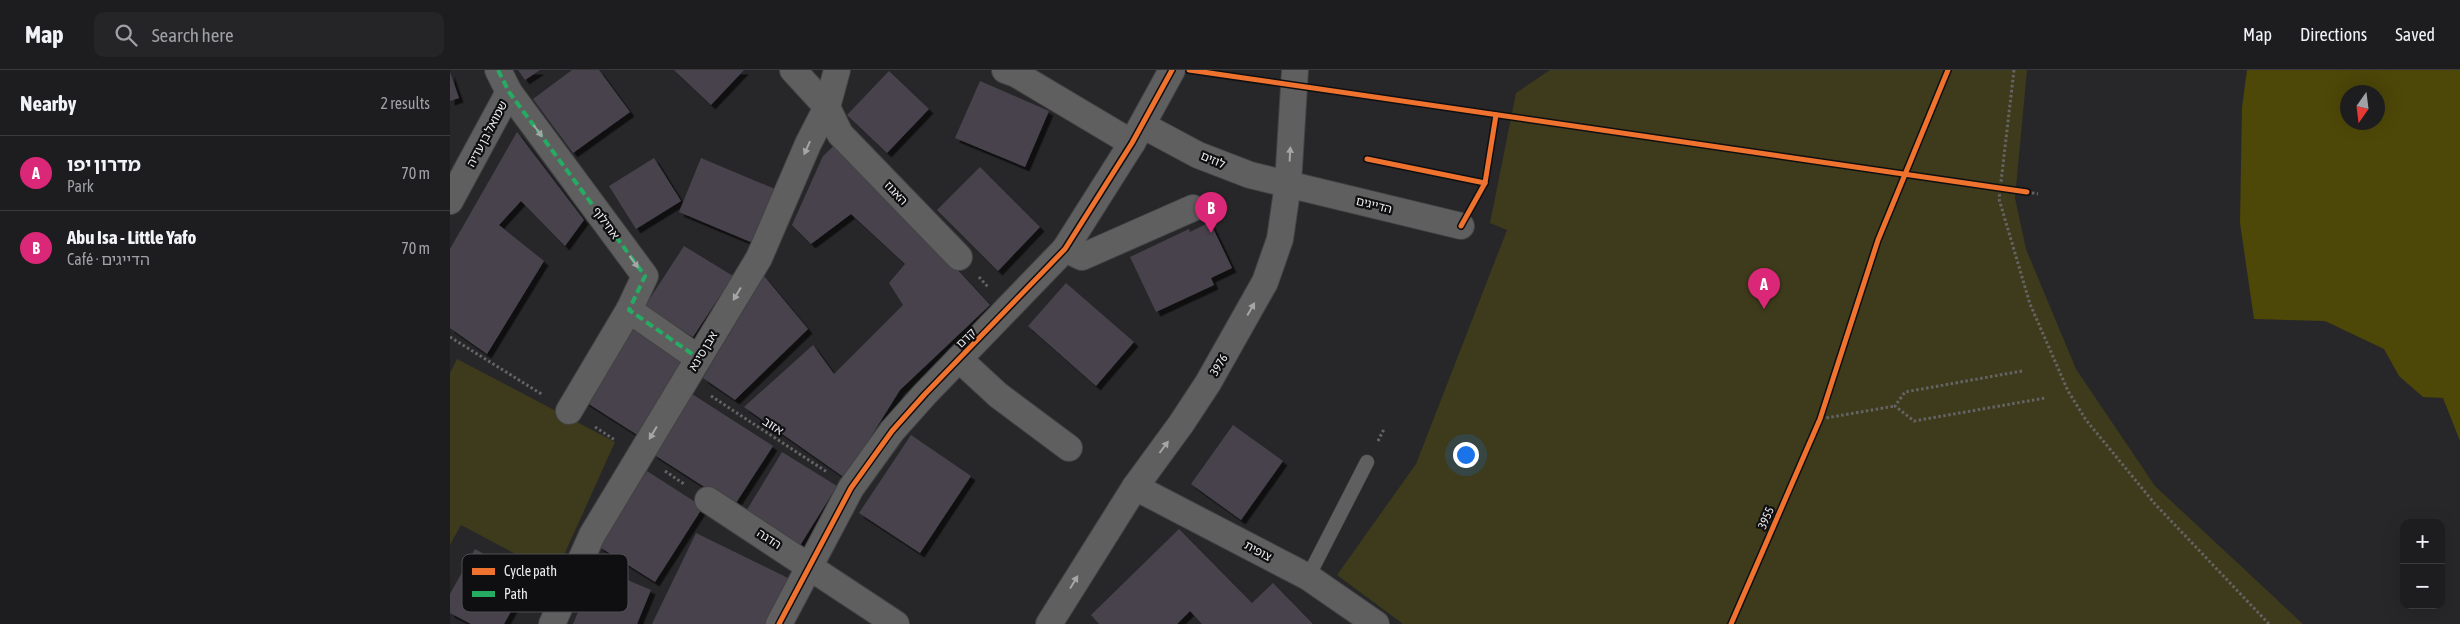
<!DOCTYPE html>
<meta charset="utf-8">
<style>
:root{--surface:#1d1c1f;--page:#252528;--text:#f1f3f6;--muted:#a0a1a4;--line:#3b3a3d;--accent:#db2777}
body{margin:0;font-family:"Asap Condensed","Noto Sans Hebrew",sans-serif;background:var(--page);color:var(--text)}
.controls{position:absolute;right:15px;bottom:15px;display:grid;overflow:hidden;border-radius:10px;box-shadow:0 5px 20px #0002}
.controls button{width:45px;height:45px;display:grid;place-items:center;padding:0;border:0;border-bottom:1px solid var(--line);background:var(--surface);color:var(--text);font:25px sans-serif}
.compass{position:absolute;left:1890px;top:15px;width:45px;height:45px;border-radius:50%;background:var(--surface);box-shadow:0 5px 20px #0002;rotate:194deg}
.you{position:absolute;left:1015px;top:384px;width:18px;height:18px;margin:-12px;border:4px solid #fff;border-radius:50%;background:#1a73e8;box-shadow:0 0 0 8px #1a73e833}
.badge{display:grid;place-items:center;width:32px;height:32px;border-radius:50%;background:var(--accent);color:#fff;font-size:16px;font-weight:700}
.pin{position:absolute;translate:-50% -41px;filter:drop-shadow(0 1px 2px #0008)}
.pin::after{content:'';position:absolute;top:26px;width:18px;height:15px;background:inherit;clip-path:polygon(0 0,100% 0,50% 100%)}
.list{margin:0;padding:0;list-style:none}
h2{display:flex;justify-content:space-between;align-items:center;height:65px;margin:0;padding:0 20px;font-size:21px}
h2 small{font-size:16px;font-weight:400;color:var(--muted)}
.list li{display:grid;grid-template-columns:32px 1fr auto;gap:15px;align-items:center;box-sizing:border-box;height:75px;padding:0 20px;border-top:1px solid var(--line)}
.list b{display:block;font-size:19px;white-space:nowrap}
.list p{margin:0;font-size:16px;white-space:nowrap;color:var(--muted)}
.list em{font-size:16px;font-style:normal;color:var(--muted)}
.icon{flex:none;width:28px;height:28px;fill:none;stroke:currentColor;stroke-width:2;stroke-linecap:round;stroke-linejoin:round}
.map{position:relative;flex:none;width:2010px;height:554px;overflow:hidden}
header{display:flex;align-items:center;gap:30px;box-sizing:border-box;height:70px;padding:0 25px;background:var(--surface);border-bottom:1px solid var(--line)}
header strong{font-size:24px}
nav{display:flex;gap:28px;margin-inline-start:auto;font-size:18px}
.search{width:350px;height:45px;background:var(--page);display:flex;align-items:center;gap:12px;box-sizing:border-box;padding:0 18px;border-radius:10px;color:var(--muted);font-size:19px}
main{display:flex}
aside{flex:1;background:var(--surface)}
.map>svg:first-child{display:block}
</style>
<header>
<strong>Map</strong>
<div class="search"><svg class="icon" aria-label="search" viewBox="0 0 24 24"><circle cx="10" cy="10" r="6"/><path d="M15 15l6 6"/></svg>Search here</div>
<nav><a>Map</a><a>Directions</a><a>Saved</a></nav>
</header>
<main>
<aside>
<h2>Nearby<small>2 results</small></h2>
<ul class="list">
<li><span class="badge">A</span><div><b>מדרון יפו</b><p>Park</p></div><em>70 m</em></li>
<li><span class="badge">B</span><div><b>Abu Isa - Little Yafo</b><p>Café · הדייגים</p></div><em>70 m</em></li>
</ul>
</aside>
<div class="map">
<svg width="2010" height="554" viewBox="0 0 2010 554">
<defs>
<filter id="shadow"><feDropShadow dx="4.5" dy="4.5" stdDeviation="0" flood-color="#0009"/></filter>
</defs>
<rect width="100%" height="100%" fill="#272629"/>
<g fill="#3e3b1c">
<path d="M1100,0h477l-12,128 11,51 50,120 79,117 148,138h-900l-66,-49 79,-111 91,-234 -17,-7 26,-130z"/>
<path d="M7,289l158,83 -60,133 -94,-50 -11,20v-172z"/>
</g>
<path fill="#4d4708" fill-rule="evenodd" d="M1797,0h213v371l-17,-43 -20,-1 -24,-21 -15,-27 -59,-28 -71,-2 -14,-96 2,-116zM1898,22h30v30h-30z"/>
<g fill="#47434c" filter="url(#shadow)">
<path d="M68,0h22l-15,10z"/>
<path d="M122,0h27l31,42 -57,41 -40,-54z"/>
<path d="M224,0h70l-33,35z"/>
<path d="M439,1l40,38 -42,44 -40,-38z"/>
<path d="M0,2l9,26 -9,3z"/>
<path d="M530,11l69,30 -24,56 -70,-29z"/>
<path d="M67,62l67,88 -19,26 -44,-45 -22,24 45,36 -57,93 -37,-26v-79z"/>
<path d="M389,71l151,164 -90,85 -55,88 -101,-71 69,-62 21,29 69,-69 -14,-22 16,-19 -54,-50 -40,30 -19,-19 31,-69z"/>
<path d="M204,88l27,43 -45,28 -27,-43z"/>
<path d="M251,88l74,31 -22,54 -74,-31z"/>
<path d="M530,97l60,60 -42,44 -61,-61z"/>
<path d="M760,152l22,46 -21,10 3,7 -58,27 -26,-55 59,-28 1,3z"/>
<path d="M234,176l49,30 -40,61 -48,-31z"/>
<path d="M314,206l44,53 -73,71 -32,-22z"/>
<path d="M616,213l68,59 -38,44 -68,-60z"/>
<path d="M181,257l55,35 -47,74 -55,-35z"/>
<path d="M242,324l81,52 -39,60 -81,-52z"/>
<path d="M783,355l50,36 -42,59 -50,-36z"/>
<path d="M461,365l60,41 -51,77 -61,-40z"/>
<path d="M332,382l55,34 -41,66 -54,-34z"/>
<path d="M197,401l56,36 -48,75 -57,-36z"/>
<path d="M729,459l73,74 21,-20 40,41h-111l-12,-13 -13,13h-78l-8,-9z"/>
<path d="M246,463l94,46 -22,45h-116z"/>
<path d="M25,479l54,30 -25,45h-33l-21,-11v-19z"/>
<path d="M147,497l54,23 -14,34h-64z"/>
</g>
<g fill="none" stroke-linecap="round" stroke-linejoin="round">
<g stroke="#434244" stroke-width="15">
<path id="lane" d="M858,507l59,-115"/>
</g>
<g stroke="#434244" stroke-width="28">
<g id="street">
<path d="M48,0l11,22 136,184 -16,34 69,48"/>
<path d="M343,0l34,37 13,27 119,123"/>
<path d="M555,0l11,4 116,69"/>
<path d="M692,55l56,30 52,20 211,51"/>
<path d="M0,131l59,-109"/>
<path d="M615,179l17,8 111,-49"/>
<path d="M509,289l39,36 71,53"/>
<path d="M119,341l60,-101"/>
<path d="M685,417l173,90 68,47"/>
<path d="M258,430l188,124"/>
<path d="M102,554l40,-89 167,-277 49,-114 19,-37 10,-37"/>
<path d="M329,554l72,-136 41,-57 33,-37 140,-145 67,-106 40,-73"/>
<path d="M599,554l86,-137 46,-63 27,-41 57,-101 15,-43 8,-55 7,-114"/>
</g>
</g>
<g stroke="#646465" stroke-width="3" stroke-dasharray="2.5 2.5" stroke-linecap="butt">
<path d="M1564,0l-15,129 31,105 38,87 18,29 69,84 114,120"/>
<path d="M1577,122l11,2"/>
<path d="M529,207l9,10"/>
<path d="M0,267l93,58"/>
<path d="M1572,301l-117,21 -10,14 19,15 131,-23"/>
<path d="M261,326l116,76"/>
<path d="M145,357l20,13"/>
<path d="M928,371l6,-12"/>
<path d="M215,401l19,13"/>
<path d="M1281,554l89,-205 75,-13"/>
</g>
<use href="#lane" stroke="#5f5f60" stroke-width="14"/>
<use href="#street" stroke="#5f5f60" stroke-width="26"/>
<path stroke="#26ab63" stroke-width="4" stroke-dasharray="8 4" stroke-linecap="butt" d="M48,0l11,22 136,184 -16,34 69,48"/>
<g stroke="#0f0f11" stroke-width="8">
<g id="cycleway">
<path d="M739,0l838,122"/>
<path d="M917,89l118,24"/>
<path d="M1011,156l24,-43 11,-68"/>
<path d="M329,554l72,-136 41,-57 33,-37 140,-145 67,-106 40,-73"/>
<path d="M1281,554l89,-205 58,-179 70,-170"/>
</g>
</g>
<use href="#cycleway" stroke="#ef722f" stroke-width="5"/>
</g>
<defs><path id="oneway-solid" d="M-6-.8H1V-3.2L6.5 0L1 3.2V.8H-6Z" transform="scale(1.25)"/></defs>
<g fill="#a6a5a7">
<use href="#oneway-solid" transform="translate(88 61) rotate(53)"/>
<use href="#oneway-solid" transform="translate(357 78) rotate(114)"/>
<use href="#oneway-solid" transform="translate(840 84) rotate(-87)"/>
<use href="#oneway-solid" transform="translate(184 192) rotate(54)"/>
<use href="#oneway-solid" transform="translate(287 224) rotate(121)"/>
<use href="#oneway-solid" transform="translate(801 239) rotate(-60)"/>
<use href="#oneway-solid" transform="translate(203 363) rotate(121)"/>
<use href="#oneway-solid" transform="translate(714 377) rotate(-53)"/>
<use href="#oneway-solid" transform="translate(624 512) rotate(-59)"/>
</g>
<g text-anchor="middle" dominant-baseline="central" stroke-width="4.5" stroke-linejoin="round" paint-order="stroke">
<g font-size="12" fill="#ecebee" stroke="#0f0f11">
<text transform="translate(37 64) rotate(-62)">שמואל בן עדיה</text>
<text transform="translate(763 90) rotate(23)">לוזים</text>
<text transform="translate(446 123) rotate(46)">האגוז</text>
<text transform="translate(924 135) rotate(14)">הדייגים</text>
<text transform="translate(156 153) rotate(54)">אחילוף</text>
<text transform="translate(516 268) rotate(-45)">קדם</text>
<text transform="translate(253 281) rotate(-59)">אבן סינא</text>
<text transform="translate(769 295) rotate(-59)">3976</text>
<text transform="translate(323 356) rotate(33)">אזוב</text>
<text transform="translate(1316 448) rotate(-67)">3955</text>
<text transform="translate(319 469) rotate(33)">הדגה</text>
<text transform="translate(808 481) rotate(28)">צופית</text>
</g>
</g>
<rect x="12" y="484" width="166" height="58" rx="8" fill="#0f0f11" stroke="#515153" stroke-width="1"/>
<rect x="22" y="498" width="23" height="7" fill="#ef722f"/>
<rect x="22" y="521" width="23" height="6" fill="#26ab63"/>
<g font-size="14" fill="#ecebee">
<text x="54" y="506">Cycle path</text>
<text x="54" y="529">Path</text>
</g>
</svg>
<div class="controls">
<button>+</button>
<button>−</button>
</div>
<svg class="compass" viewBox="-18 -18 36 36"><path d="M0-13l5 13h-10z" fill="#e53935"/><path d="M0 13l5-13h-10z" fill="#a0a1a4"/></svg>
<div class="you"></div>
<div class="pin badge" style="left:1314px;top:239px">A</div>
<div class="pin badge" style="left:761px;top:163px">B</div>
</div>
</main>
